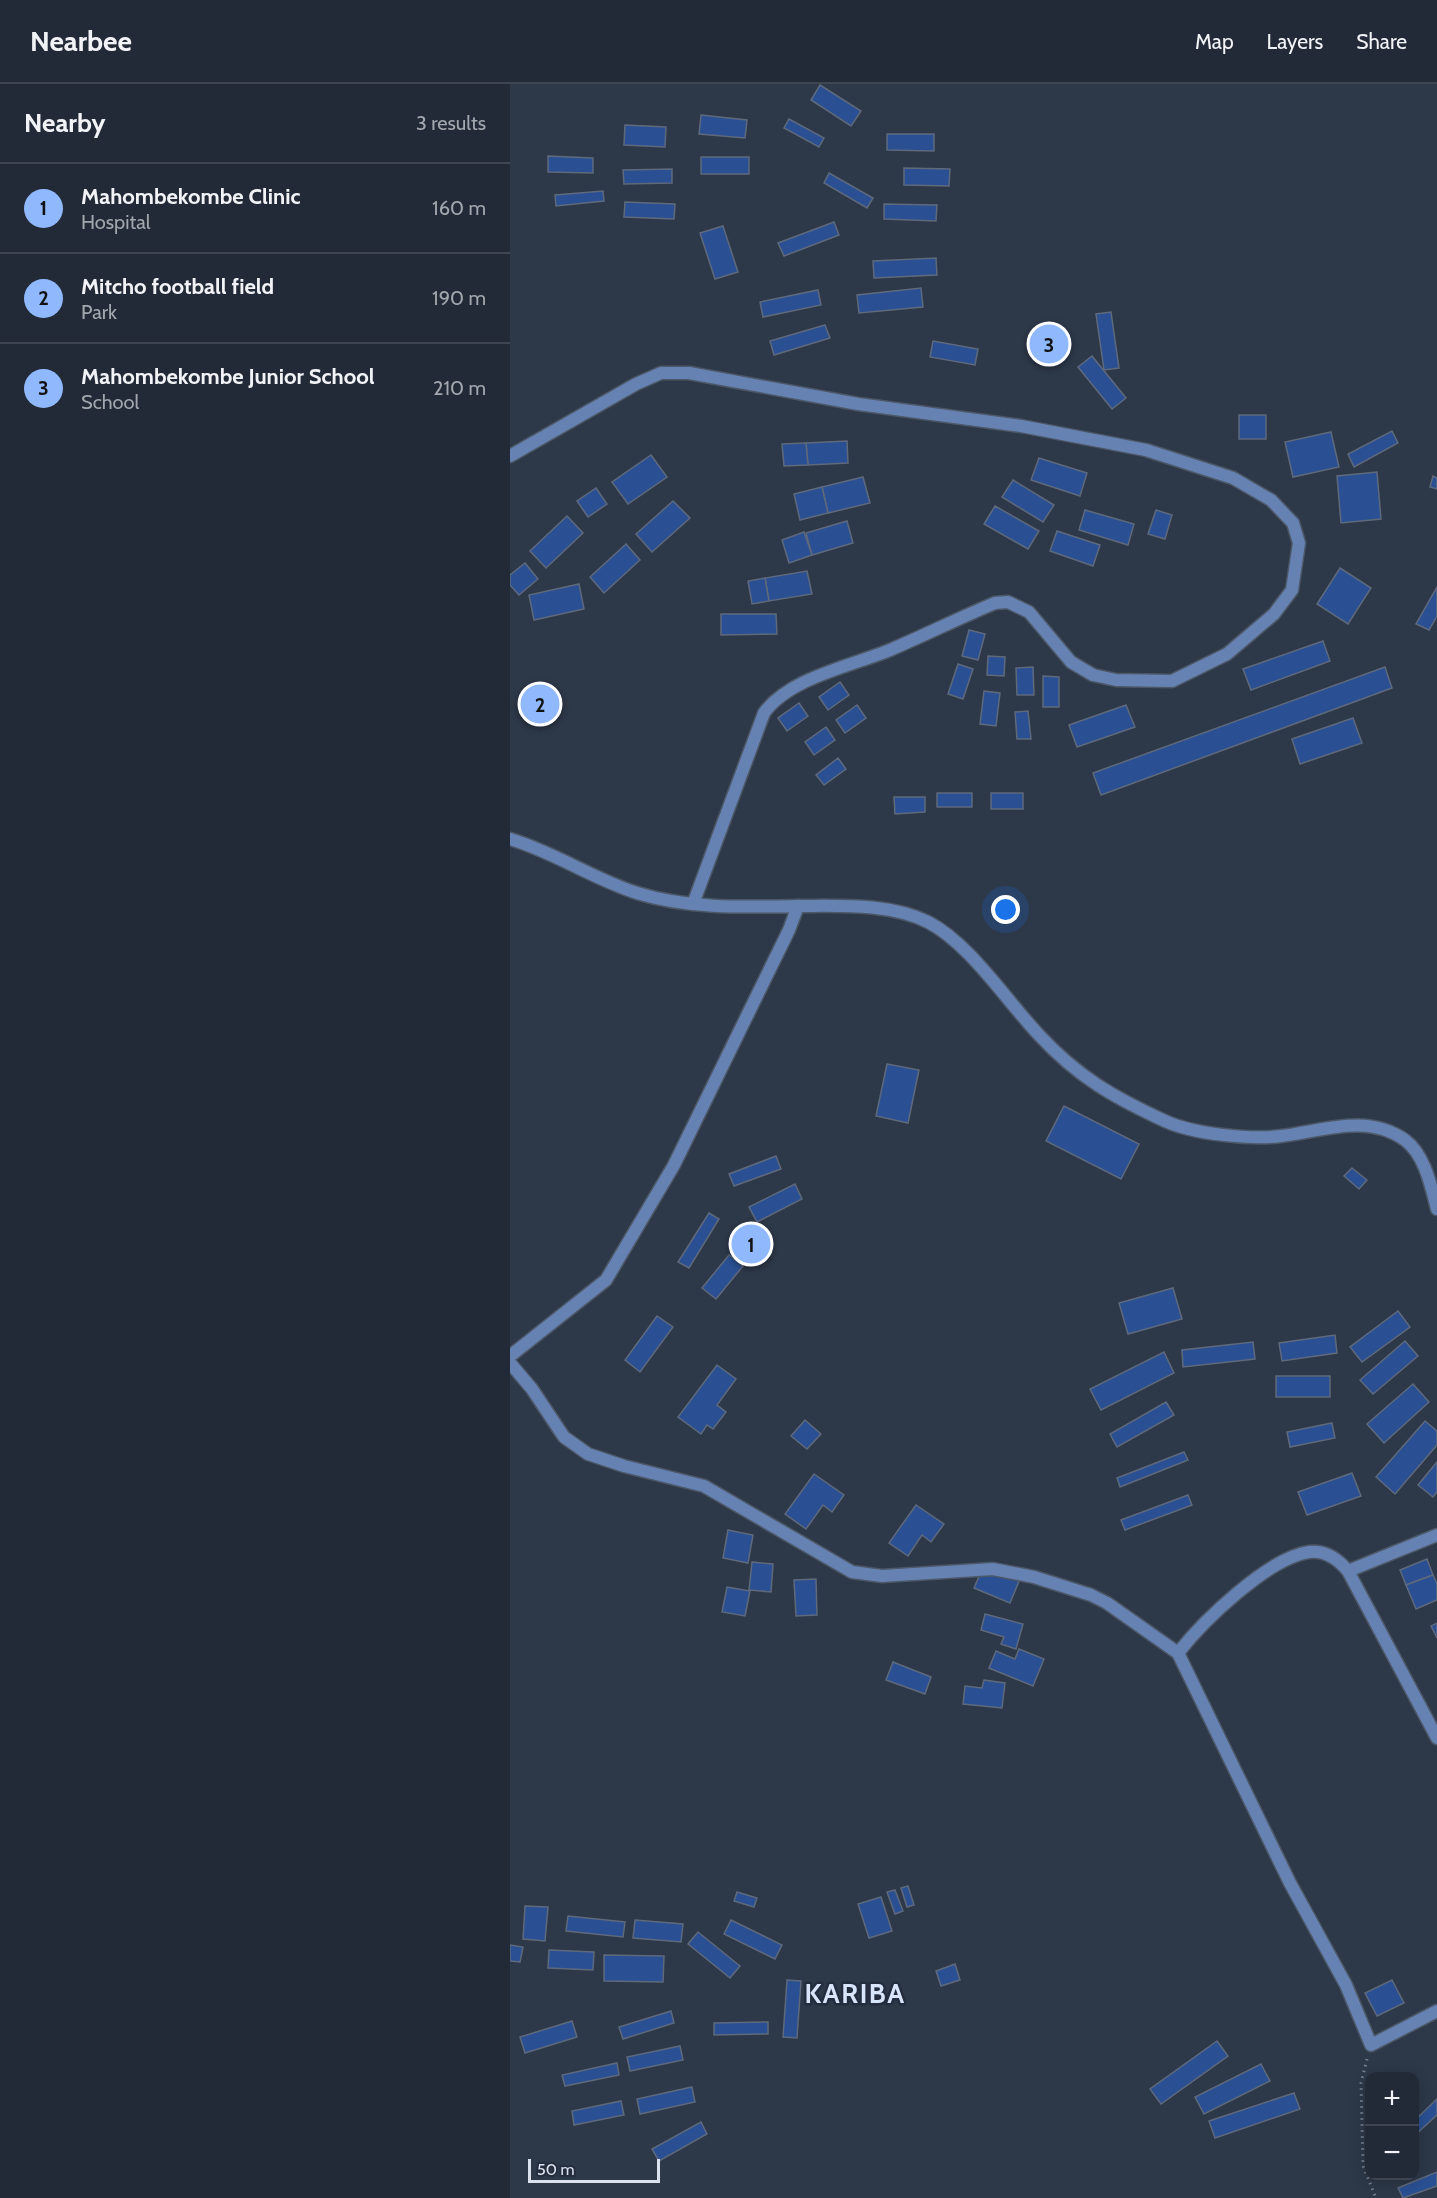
<!DOCTYPE html>
<meta charset="utf-8">
<style>
:root{--surface:#222a37;--page:#2e3642;--text:#f1f3f6;--muted:#a2a7ad;--line:#3f4652;--accent:#90b8fd}
body{margin:0;font-family:Cabin,sans-serif;background:var(--page);color:var(--text)}
.controls{position:absolute;right:18px;bottom:18px;display:grid;overflow:hidden;border-radius:12px;box-shadow:0 3px 15px #0003}
.controls button{width:54px;height:54px;display:grid;place-items:center;padding:0;border:0;border-bottom:2px solid var(--line);background:var(--surface);color:var(--text);font:30px sans-serif}
.scale{position:absolute;left:18px;bottom:15px;width:132px;box-sizing:border-box;padding-left:6px;border:3px solid #dce2ed;border-top:0;font-size:16px;line-height:21px;white-space:nowrap;color:#dce2ed;-webkit-text-stroke:4px #242d3e;paint-order:stroke}
.you{position:absolute;left:496px;top:826px;width:21px;height:21px;margin:-15px;border:4px solid #fff;border-radius:50%;background:#1a73e8;box-shadow:0 0 0 9px #1a73e833}
.badge{display:grid;place-items:center;width:39px;height:39px;border-radius:50%;background:var(--accent);color:#111;font-size:20px;font-weight:700}
.pin{position:absolute;translate:-50% -50%;border:3px solid #fff;box-shadow:0 2px 6px #0006}
.list{margin:0;padding:0;list-style:none}
h2{display:flex;justify-content:space-between;align-items:center;height:78px;margin:0;padding:0 24px;font-size:26px}
h2 small{font-size:20px;font-weight:400;color:var(--muted)}
.list li{display:grid;grid-template-columns:39px 1fr auto;gap:18px;align-items:center;box-sizing:border-box;height:90px;padding:0 24px;border-top:2px solid var(--line)}
.list b{display:block;font-size:22px;white-space:nowrap}
.list p{margin:0;font-size:20px;white-space:nowrap;color:var(--muted)}
.list em{font-size:20px;font-style:normal;color:var(--muted)}
.map{position:relative;flex:none;width:927px;height:2114px;overflow:hidden}
header{display:flex;align-items:center;gap:36px;box-sizing:border-box;height:84px;padding:0 30px;background:var(--surface);border-bottom:2px solid var(--line)}
header strong{font-size:28px}
nav{display:flex;gap:33px;margin-inline-start:auto;font-size:21px}
main{display:flex}
aside{flex:1;background:var(--surface)}
.map>svg:first-child{display:block}
</style>
<header>
<strong>Nearbee</strong>
<nav><a>Map</a><a>Layers</a><a>Share</a></nav>
</header>
<main>
<aside>
<h2>Nearby<small>3 results</small></h2>
<ul class="list">
<li><span class="badge">1</span><div><b>Mahombekombe Clinic</b><p>Hospital</p></div><em>160 m</em></li>
<li><span class="badge">2</span><div><b>Mitcho football field</b><p>Park</p></div><em>190 m</em></li>
<li><span class="badge">3</span><div><b>Mahombekombe Junior School</b><p>School</p></div><em>210 m</em></li>
</ul>
</aside>
<div class="map">
<svg width="927" height="2114" viewBox="0 0 927 2114">
<rect width="100%" height="100%" fill="#2d3849"/>
<g fill="#2a5093" stroke="#5e697c" stroke-width="1.5">
<path d="M310,1l41,26 -10,15 -40,-26z"/>
<path d="M191,31l46,5 -2,18 -46,-4z"/>
<path d="M279,35l35,19 -5,9 -35,-19z"/>
<path d="M115,41l41,2 -1,20 -41,-2z"/>
<path d="M377,50h47v17l-47,-1z"/>
<path d="M38,72l45,2v15l-45,-1z"/>
<rect x="191" y="73" width="48" height="17"/>
<path d="M394,84l46,1 -1,17 -45,-1z"/>
<path d="M162,85v14l-48,1 -1,-14z"/>
<path d="M319,89l44,25 -6,10 -43,-25z"/>
<path d="M93,107l1,10 -48,5 -1,-11z"/>
<path d="M115,118l50,2 -1,15 -50,-2z"/>
<path d="M374,120l53,1 -1,16 -52,-2z"/>
<path d="M324,138l5,13 -55,21 -6,-13z"/>
<path d="M213,142l15,46 -23,7 -15,-46z"/>
<path d="M426,174l1,17 -63,3 -1,-17z"/>
<path d="M411,204l2,19 -64,6 -2,-18z"/>
<path d="M308,206l3,15 -58,12 -3,-15z"/>
<path d="M601,228l8,56 -15,2 -8,-56z"/>
<path d="M315,241l5,13 -56,17 -4,-14z"/>
<path d="M423,257l45,8 -3,16 -45,-8z"/>
<path d="M582,272l34,42 -14,11 -34,-42z"/>
<rect x="729" y="331" width="27" height="24"/>
<path d="M882,347l6,12 -44,24 -6,-13z"/>
<path d="M821,348l8,35 -46,10 -8,-35z"/>
<path d="M337,357l1,22 -40,2 -2,-22z"/>
<path d="M296,359l2,22 -24,1 -2,-22z"/>
<path d="M141,371l16,22 -39,27 -16,-22z"/>
<path d="M529,374l48,15 -7,23 -49,-16z"/>
<path d="M867,388l4,47 -40,4 -4,-47z"/>
<path d="M923,392l4,2v11l-7,-2z"/>
<path d="M353,393l7,26 -42,10 -6,-26z"/>
<path d="M503,396l41,25 -11,17 -41,-25z"/>
<path d="M312,403l6,26 -28,7 -6,-26z"/>
<path d="M86,404l11,16 -19,13 -11,-16z"/>
<path d="M163,417l17,17 -38,34 -16,-18z"/>
<path d="M485,422l44,25 -11,18 -44,-25z"/>
<path d="M575,426l49,14 -6,21 -49,-15z"/>
<path d="M646,426l16,5 -7,24 -17,-5z"/>
<path d="M57,432l16,17 -37,35 -16,-17z"/>
<path d="M337,437l6,22 -41,12 -6,-22z"/>
<path d="M547,447l43,14 -7,21 -43,-15z"/>
<path d="M294,448l8,23 -23,8 -7,-23z"/>
<path d="M116,460l14,16 -36,33 -14,-16z"/>
<path d="M15,479l13,16 -19,16 -9,-10v-10z"/>
<path d="M830,484l31,20 -23,36 -31,-20z"/>
<path d="M297,487l5,23 -43,7 -4,-23z"/>
<path d="M255,494l4,23 -17,3 -4,-23z"/>
<path d="M69,500l5,25 -50,11 -5,-25z"/>
<path d="M927,503v29l-8,14 -13,-6z"/>
<path d="M211,530h55l1,20 -56,1z"/>
<path d="M459,546l16,4 -7,26 -16,-4z"/>
<path d="M813,557l7,20 -79,29 -8,-21z"/>
<path d="M478,572l17,1 -1,19 -17,-1z"/>
<path d="M448,580l15,5 -10,30 -15,-5z"/>
<path d="M523,583l1,28h-17l-1,-27z"/>
<path d="M875,583l7,21 -291,107 -8,-22z"/>
<path d="M533,592l16,1v30h-16z"/>
<path d="M330,598l9,13 -21,15 -9,-13z"/>
<path d="M474,607l16,2 -4,33 -16,-2z"/>
<path d="M289,619l9,13 -21,15 -9,-13z"/>
<path d="M347,621l9,13 -21,15 -9,-13z"/>
<path d="M616,621l9,22 -58,20 -8,-22z"/>
<path d="M518,627l3,28h-14l-2,-27z"/>
<path d="M843,634l9,25 -62,21 -8,-25z"/>
<path d="M316,643l9,13 -21,15 -9,-13z"/>
<path d="M328,674l8,11 -22,16 -8,-10z"/>
<rect x="427" y="709" width="35" height="14"/>
<rect x="481" y="709" width="32" height="16"/>
<path d="M384,713h31v15l-30,2z"/>
<path d="M377,980l32,6 -11,53 -32,-7z"/>
<path d="M554,1022l75,38 -18,35 -75,-38z"/>
<path d="M266,1072l5,13 -47,17 -5,-12z"/>
<path d="M842,1084l15,12 -8,9 -15,-13z"/>
<path d="M285,1100l7,15 -45,23 -8,-15z"/>
<path d="M199,1129l10,6 -30,49 -11,-6z"/>
<path d="M219,1171l14,11 -27,33 -14,-11z"/>
<path d="M663,1204l9,31 -54,15 -9,-31z"/>
<path d="M888,1227l12,16 -48,35 -12,-15z"/>
<path d="M147,1232l16,11 -33,45 -15,-12z"/>
<path d="M825,1251l2,18 -55,8 -3,-18z"/>
<path d="M895,1257l13,15 -45,38 -13,-14z"/>
<path d="M743,1258l2,17 -72,8 -1,-17z"/>
<path d="M654,1268l10,21 -73,37 -11,-21z"/>
<path d="M207,1281l19,14 -19,26 9,7 -13,17 -6,-4 -6,9 -23,-17z"/>
<rect x="766" y="1292" width="54" height="21"/>
<path d="M903,1300l16,18 -45,41 -17,-19z"/>
<path d="M656,1318l8,13 -57,32 -7,-13z"/>
<path d="M295,1336l16,14 -14,15 -16,-13z"/>
<path d="M915,1337l12,10v14l-42,49 -19,-17z"/>
<path d="M822,1339l3,15 -45,9 -3,-15z"/>
<path d="M674,1368l4,8 -68,27 -3,-9z"/>
<path d="M927,1378v30l-4,5 -15,-12z"/>
<path d="M842,1389l9,23 -54,19 -9,-23z"/>
<path d="M304,1390l30,21 -12,17 -9,-7 -17,24 -21,-15z"/>
<path d="M678,1411l4,10 -67,25 -4,-10z"/>
<path d="M406,1421l28,19 -13,18 -9,-7 -14,21 -19,-13z"/>
<path d="M218,1446l25,5 -5,28 -25,-5z"/>
<path d="M917,1475l6,16 -27,10 -6,-15z"/>
<path d="M242,1478l21,2 -2,28 -22,-2z"/>
<path d="M474,1481l36,14 -10,24 -36,-15z"/>
<path d="M923,1491l4,9v16l-21,9 -10,-24z"/>
<path d="M306,1495l1,36 -21,1 -2,-36z"/>
<path d="M217,1503l23,4 -5,25 -23,-4z"/>
<path d="M475,1530l38,10 -7,25 -15,-5 3,-7 -23,-7z"/>
<path d="M927,1539v15l-6,-12z"/>
<path d="M509,1565l25,10 -11,27 -44,-18 7,-17 19,8z"/>
<path d="M383,1578l38,15 -6,17 -39,-14z"/>
<path d="M474,1596l21,3 -3,25 -39,-4 2,-18 17,2z"/>
<path d="M398,1802l6,19 -7,2 -6,-19z"/>
<path d="M385,1806l8,21 -8,3 -8,-22z"/>
<path d="M227,1808l20,6 -3,9 -20,-6z"/>
<path d="M371,1813l11,34 -23,7 -11,-34z"/>
<path d="M15,1822l23,1 -3,34 -22,-2z"/>
<path d="M58,1832l57,6 -2,15 -57,-6z"/>
<path d="M125,1836l48,4 -2,18 -48,-4z"/>
<path d="M221,1836l51,25 -7,14 -51,-25z"/>
<path d="M188,1848l42,34 -10,12 -42,-34z"/>
<path d="M0,1861l13,2 -3,15 -10,-1z"/>
<path d="M39,1866l45,2 -1,18 -45,-2z"/>
<path d="M94,1871l60,1 -1,26 -59,-1z"/>
<path d="M445,1880l5,16 -19,6 -5,-15z"/>
<path d="M277,1896l14,1 -4,57 -14,-1z"/>
<path d="M882,1896l12,23 -27,13 -12,-23z"/>
<path d="M161,1927l3,12 -51,16 -4,-12z"/>
<path d="M62,1937l5,16 -52,16 -5,-16z"/>
<path d="M258,1938v12l-54,1v-12z"/>
<path d="M707,1957l11,15 -67,48 -11,-15z"/>
<path d="M170,1962l3,14 -53,11 -3,-14z"/>
<path d="M107,1979l2,12 -54,11 -3,-11z"/>
<path d="M751,1980l9,17 -66,33 -9,-17z"/>
<path d="M182,2003l3,15 -55,12 -3,-15z"/>
<path d="M784,2009l6,16 -85,29 -6,-17z"/>
<path d="M927,2015v16l-23,21v-15z"/>
<path d="M111,2017l3,14 -50,10 -2,-14z"/>
<path d="M191,2038l6,12 -48,27 -7,-12z"/>
<path d="M927,2088v14l-34,12 -5,-10z"/>
</g>
<g fill="none" stroke-linecap="round" stroke-linejoin="round">
<g stroke="#4c5767" stroke-width="15">
<g id="street">
<path d="M0,372l126,-72 25,-11h28l169,31 163,22 125,24 87,28 38,22 22,23 6,20 -7,47 -18,24 -47,40 -55,27 -56,-1 -23,-5 -22,-13 -42,-50 -21,-10 -13,1c-36,15 -70,32 -105,47 -39,16 -101,28 -126,63l-71,191"/>
<path d="M0,755c44,13 83,40 127,54 51,16 108,14 161,13l-9,24 -115,235 -68,115 -96,76"/>
<path d="M288,822c42,0 91,-3 130,16 41,21 78,78 111,113 39,42 74,62 126,86 28,13 86,19 116,15 42,-5 86,-23 124,4 20,15 26,46 32,69"/>
<path d="M0,1279l22,26 32,48 24,17 36,12 80,20 148,86 30,4 111,-7 41,8 57,18 16,8 71,50 112,230 56,102 25,60 66,-34"/>
<path d="M838,1487l89,167"/>
<path d="M668,1569c25,-32 90,-95 131,-101 16,-2 29,7 39,19l89,-36"/>
</g>
</g>
<path stroke="#798290" stroke-width="3" stroke-dasharray="1.5 4.5" stroke-linecap="butt" d="M857,1975l-6,24 2,83 13,32"/>
<use href="#street" stroke="#6682b2" stroke-width="12"/>
</g>
<g text-anchor="middle" dominant-baseline="central" stroke-width="5" stroke-linejoin="round" paint-order="stroke">
<g font-size="27" font-weight="bold" letter-spacing="1.5" fill="#d8e5fb" stroke="#242d3e">
<text x="345" y="1909">KARIBA</text>
</g>
</g>
</svg>
<div class="controls">
<button>+</button>
<button>−</button>
</div>
<div class="scale">50 m</div>
<div class="you"></div>
<div class="pin badge" style="left:241px;top:1160px">1</div>
<div class="pin badge" style="left:30px;top:620px">2</div>
<div class="pin badge" style="left:539px;top:260px">3</div>
</div>
</main>
